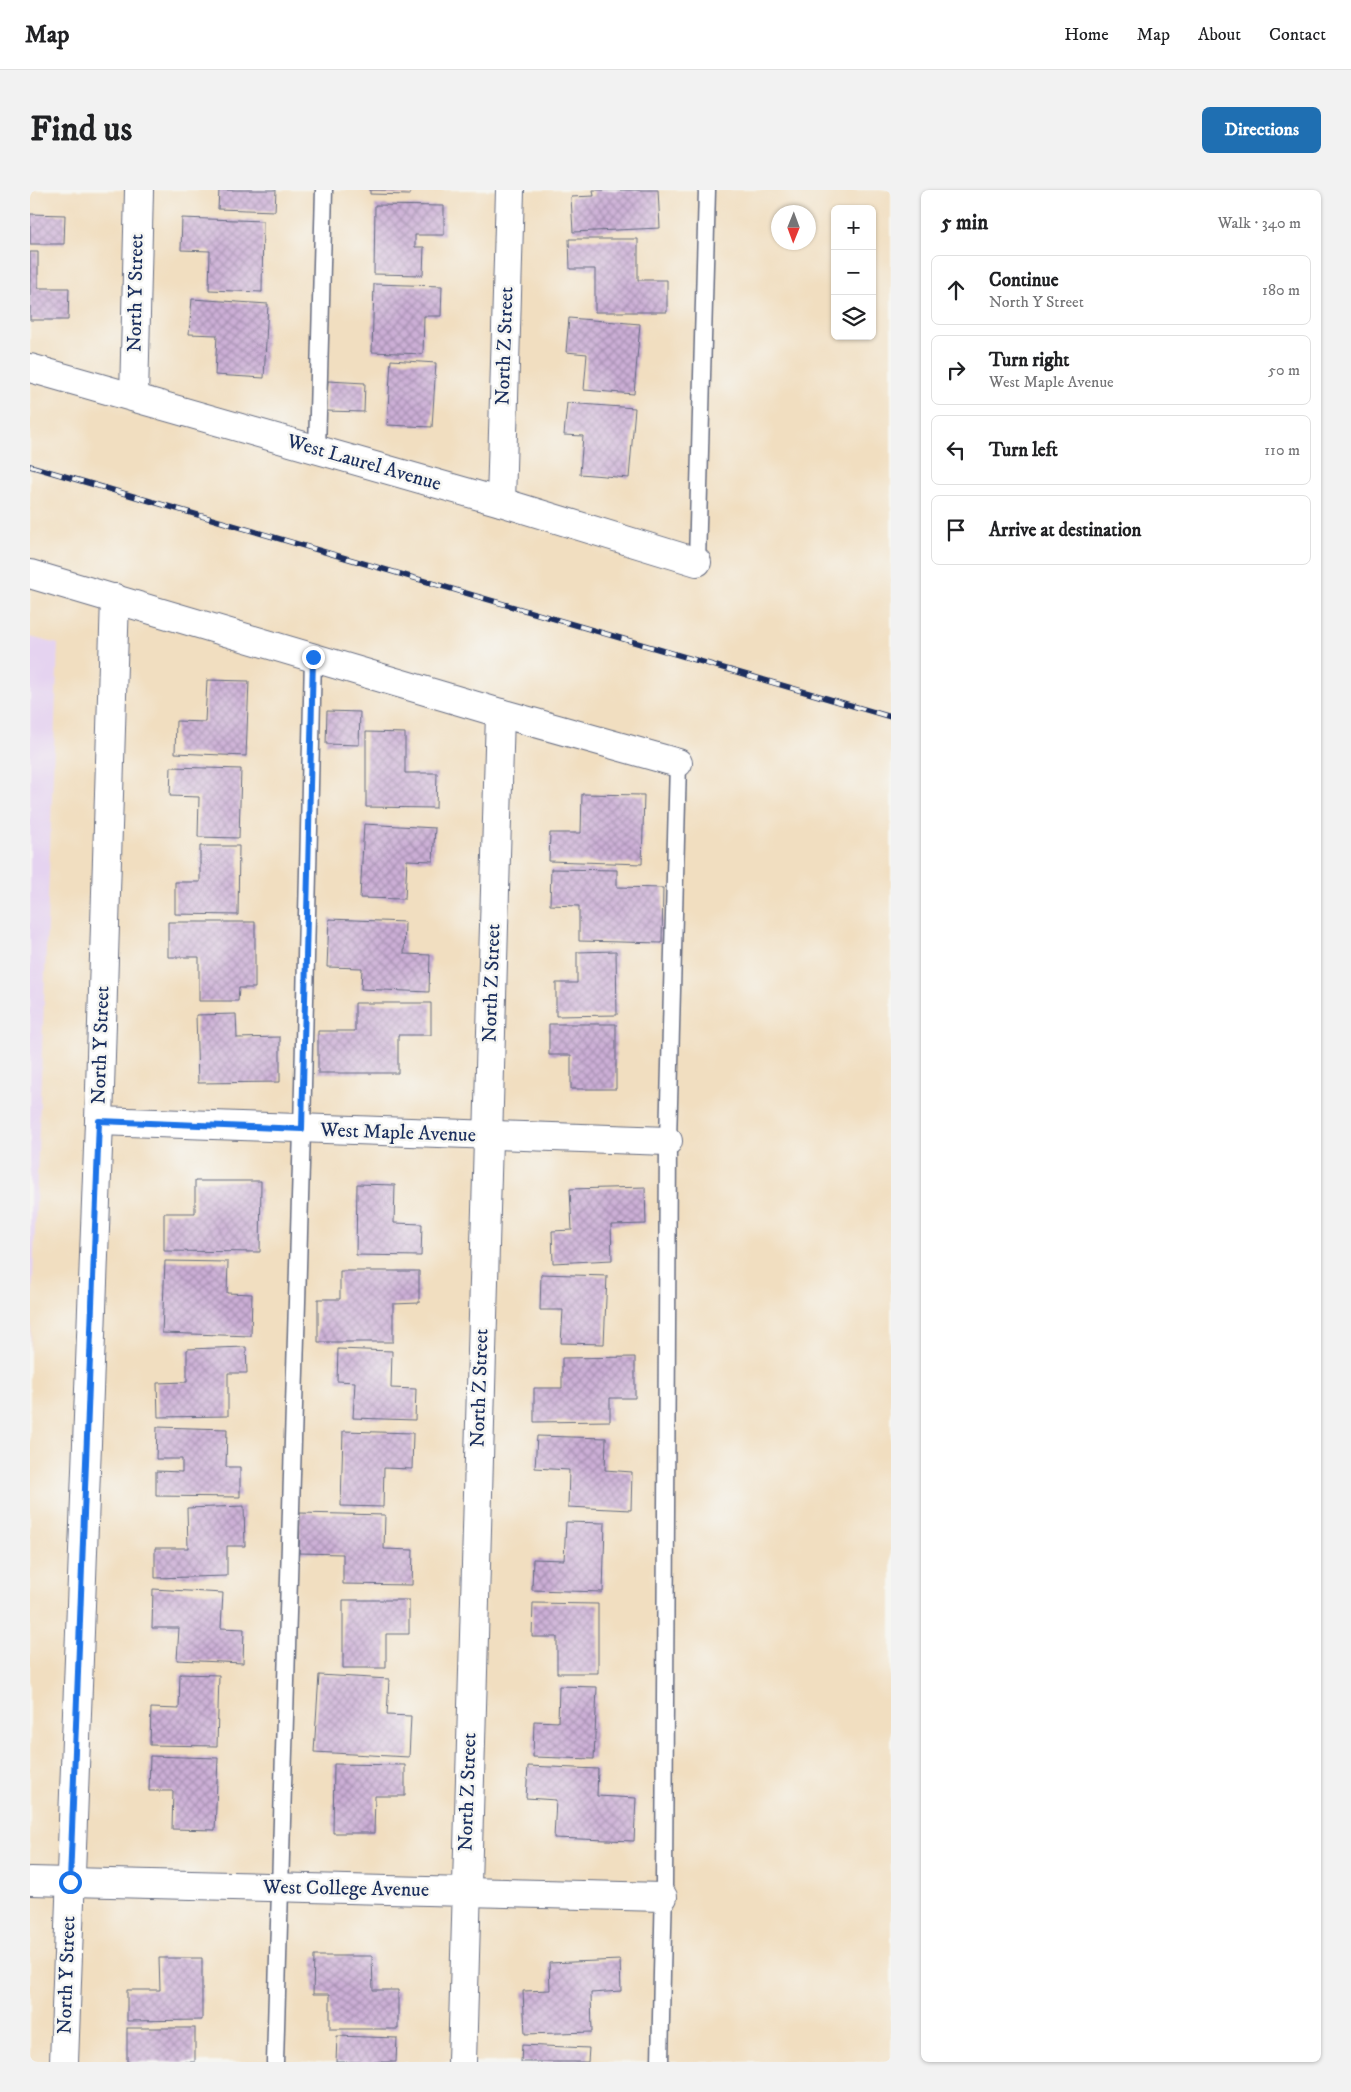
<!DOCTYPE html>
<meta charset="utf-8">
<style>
:root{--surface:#fff;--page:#f2f2f2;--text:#202124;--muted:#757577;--line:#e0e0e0;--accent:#1f6fb2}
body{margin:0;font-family:"IM FELL DW Pica",serif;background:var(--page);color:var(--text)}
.controls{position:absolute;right:15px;top:15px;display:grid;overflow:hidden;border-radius:8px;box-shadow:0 1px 4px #0004}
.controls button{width:45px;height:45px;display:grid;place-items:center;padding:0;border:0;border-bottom:1px solid var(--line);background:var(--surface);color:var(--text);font:25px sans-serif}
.compass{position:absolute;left:741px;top:15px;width:45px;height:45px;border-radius:50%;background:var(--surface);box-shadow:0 1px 4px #0004;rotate:181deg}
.stop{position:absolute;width:15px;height:15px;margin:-11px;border:4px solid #1a73e8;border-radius:50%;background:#fff}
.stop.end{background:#1a73e8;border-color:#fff;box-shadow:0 1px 5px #0008}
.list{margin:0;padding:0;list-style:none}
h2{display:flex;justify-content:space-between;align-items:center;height:65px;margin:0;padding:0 20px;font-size:21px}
h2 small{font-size:16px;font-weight:400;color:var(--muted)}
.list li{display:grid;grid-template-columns:32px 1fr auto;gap:15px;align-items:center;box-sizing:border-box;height:70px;margin:0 10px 10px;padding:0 10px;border:1px solid var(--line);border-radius:8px}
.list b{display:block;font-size:19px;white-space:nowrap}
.list p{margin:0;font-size:16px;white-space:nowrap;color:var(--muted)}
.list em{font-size:16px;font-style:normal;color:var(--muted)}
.icon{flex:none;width:28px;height:28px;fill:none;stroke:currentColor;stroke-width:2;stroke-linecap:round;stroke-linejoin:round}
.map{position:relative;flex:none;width:861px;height:1872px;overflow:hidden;border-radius:8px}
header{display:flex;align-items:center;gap:30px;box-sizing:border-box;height:70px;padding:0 25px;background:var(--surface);border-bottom:1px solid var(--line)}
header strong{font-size:24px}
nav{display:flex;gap:28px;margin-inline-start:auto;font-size:18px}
.intro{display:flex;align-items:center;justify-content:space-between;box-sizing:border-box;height:120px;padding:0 30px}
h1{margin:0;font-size:35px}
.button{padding:12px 22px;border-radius:8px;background:var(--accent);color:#fff;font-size:18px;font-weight:700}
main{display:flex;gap:30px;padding:0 30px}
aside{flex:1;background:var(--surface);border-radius:8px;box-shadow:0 1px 4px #0004}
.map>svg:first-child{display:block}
</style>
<header>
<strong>Map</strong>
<nav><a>Home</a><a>Map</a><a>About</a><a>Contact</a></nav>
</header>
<div class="intro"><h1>Find us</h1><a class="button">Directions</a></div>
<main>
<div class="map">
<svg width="861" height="1872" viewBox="0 0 861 1872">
<defs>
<pattern id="building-cross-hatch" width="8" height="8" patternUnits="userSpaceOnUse" patternTransform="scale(1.25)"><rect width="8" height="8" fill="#ccafd6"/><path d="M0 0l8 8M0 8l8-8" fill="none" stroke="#a58fb1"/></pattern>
</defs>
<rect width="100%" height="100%" fill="#f6f6f2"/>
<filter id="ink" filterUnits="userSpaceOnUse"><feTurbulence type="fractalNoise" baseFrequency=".02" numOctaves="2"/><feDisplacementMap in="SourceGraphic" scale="10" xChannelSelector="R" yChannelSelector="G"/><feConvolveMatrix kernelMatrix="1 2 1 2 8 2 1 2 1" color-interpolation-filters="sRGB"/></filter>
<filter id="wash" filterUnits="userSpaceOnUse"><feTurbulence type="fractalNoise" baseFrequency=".0096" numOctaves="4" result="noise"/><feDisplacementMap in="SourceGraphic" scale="20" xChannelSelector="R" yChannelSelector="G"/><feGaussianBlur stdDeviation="1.12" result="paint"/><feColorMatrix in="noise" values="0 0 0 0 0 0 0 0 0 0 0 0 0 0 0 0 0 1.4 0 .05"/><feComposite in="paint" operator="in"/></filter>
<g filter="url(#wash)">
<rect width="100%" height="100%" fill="#f1dec0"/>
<path fill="#e5d3f0" d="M0,447l28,7 -28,713z"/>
<g id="blocks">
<g fill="url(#building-cross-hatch)">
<path d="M189,0h57l-1,21 -57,-2z"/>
<path d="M340,0h40v5l-40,-1z"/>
<path d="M563,0h65l2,38 -87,4 -2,-35 23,-1z"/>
<path d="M345,15l69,1v29h-29v12h9l-1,28 -49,-1z"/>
<path d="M0,24l35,1 -1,29h-34z"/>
<path d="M152,28l81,3 -1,71 -53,-2 1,-39 -29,-1z"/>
<path d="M539,49h69v41h29v32h-72v-43h-25z"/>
<path d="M0,62h8v36h31l-1,32h-38z"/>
<path d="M344,94l68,2 -1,30h-17l-1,38 -51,-2z"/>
<path d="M162,109l76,5 -4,74 -49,-3 2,-40 -28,-1z"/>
<path d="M539,128l71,6 -6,70 -50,-4 3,-36 -21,-2z"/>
<path d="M361,170l45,3 -4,64 -45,-2z"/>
<path d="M298,191l37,2 -1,29 -38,-1z"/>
<path d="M537,213l68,5 -6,70 -49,-4 3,-38 -19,-1z"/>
<path d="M177,490l42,1 -3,75 -71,-3 1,-32 29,1z"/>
<path d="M297,521l33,1 -1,33 -33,-1z"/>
<path d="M336,542l39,1v40h32l-1,35 -70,-1z"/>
<path d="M141,577l70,2 -2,69 -41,-1 1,-40 -29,-1z"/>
<path d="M552,604l62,1 -2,69 -93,-3 1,-28h31z"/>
<path d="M334,634l71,4 -2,33 -26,-1 -2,39 -45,-1z"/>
<path d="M170,656h39l-1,69 -63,-1v-32h25z"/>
<path d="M521,679l66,1v17l46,1 -1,55 -83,-2v-35l-29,-1z"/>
<path d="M299,729l76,3 -1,32 26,1 -1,37 -68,-3 1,-21 -35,-1z"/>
<path d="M138,732h87v66h-16l-1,13h-39v-44h-31z"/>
<path d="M586,761l1,64 -61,1v-33h21v-31z"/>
<path d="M325,813h76v32h-33v38h-80v-42h37z"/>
<path d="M206,824l1,24 43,-1v45l-82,1 -2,-68z"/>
<path d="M519,834h67v65h-45v-34h-22z"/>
<path d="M165,991h66l-1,71 -96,-1v-38h31z"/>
<path d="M327,994l38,1 -1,38 28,1 -1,32 -65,-1z"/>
<path d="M615,997l1,37 -35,1 1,35 -59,3 -1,-32 20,-1 -2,-41z"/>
<path d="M135,1071l63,1 -1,31 25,1 -1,42 -89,-3z"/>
<path d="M310,1081h79v32l-26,1v38h-75v-43h22z"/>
<path d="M511,1084l66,2 -3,68 -43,-1 2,-33h-23z"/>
<path d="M216,1157l1,26h-19v43l-70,1 -1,-34 30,-1v-33z"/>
<path d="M308,1159l54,2 -1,37 25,1 -1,31 -62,-2 2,-36 -18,-1z"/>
<path d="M605,1167v41h-25v23l-76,1v-34h28v-30z"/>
<path d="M127,1237l70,2 -1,38h14v30l-84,-1v-25l26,1v-13h-26z"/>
<path d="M313,1241l70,2 -1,36 -28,-1 -1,39 -42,-1z"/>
<path d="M507,1246l69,2 -1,32 27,2 -1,38 -63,-3 1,-37 -34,-2z"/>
<path d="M214,1316l1,40h-18v30l-72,2v-30h33l-1,-40z"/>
<path d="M270,1323l85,2 -1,34 29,1 -1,35 -69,-1v-30l-44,-1z"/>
<path d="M536,1332l39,1 -2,69 -71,-2 1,-31 31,1z"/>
<path d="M123,1399l70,4 -2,35 23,1 -1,34 -66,-3 2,-32h-27z"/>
<path d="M313,1410h66v34h-23v34h-43z"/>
<path d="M503,1413l65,1v69h-41v-36h-25z"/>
<path d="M150,1484l39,1 -2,71 -67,-1 1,-37 28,1z"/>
<path d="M289,1485l70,4 -2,36 24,1 -2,41 -95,-5z"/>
<path d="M529,1496l38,1 -3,72 -61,-2 1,-36 24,1z"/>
<path d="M120,1566l68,2 -3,72 -43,-1 1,-38h-24z"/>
<path d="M304,1574l71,1v31h-30l-1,37h-41z"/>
<path d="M498,1576l70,3 -1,27 39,2 -2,43 -80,-3 2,-38 -30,-2z"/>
<path d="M284,1766h58l1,34h25v39h-68v-35h-17z"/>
<path d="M129,1768h43v62l-75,1v-31h33z"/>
<path d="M590,1770l1,31 -30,2 1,39 -67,2 -2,-43 27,-1 -1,-27z"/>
<rect x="97" y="1838" width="68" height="34"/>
<path d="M307,1846l60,2 -1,24h-60z"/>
<path d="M492,1855l67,3 -1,14h-67z"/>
</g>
</g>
</g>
<g filter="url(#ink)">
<use href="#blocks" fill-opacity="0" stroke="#666c80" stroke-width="1"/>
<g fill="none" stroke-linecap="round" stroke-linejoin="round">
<g stroke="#666c80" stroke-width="19">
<g id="service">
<path d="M287,260l7,-260"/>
<path d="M667,372l10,-372"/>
<path d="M245,1872l27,-933 11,-472"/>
<path d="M630,1872l4,-177 4,-744 10,-378"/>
</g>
</g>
<g stroke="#666c80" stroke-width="30">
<g id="minor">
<path d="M0,178l471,134 196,60"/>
<path d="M104,207l5,-207"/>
<path d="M471,312l9,-312"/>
<path d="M0,384l470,139 178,50"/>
<path d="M69,931l569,20"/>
<path d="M34,1872l35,-941 16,-523"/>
<path d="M432,1872l38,-1349"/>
</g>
</g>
<g stroke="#666c80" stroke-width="30">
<path id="tertiary" d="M0,1691l633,16"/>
</g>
<use href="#service" stroke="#fff" stroke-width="16"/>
<use href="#minor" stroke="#fff" stroke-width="28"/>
<use href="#tertiary" stroke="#fff" stroke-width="28"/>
<g stroke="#1b2f5e" stroke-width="5.5">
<path id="rail" d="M0,276l861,251"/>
</g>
<use href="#rail" stroke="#f6f6f2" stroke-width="4" stroke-dasharray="11" stroke-linecap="butt"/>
</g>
</g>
<g fill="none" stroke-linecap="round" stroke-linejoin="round" filter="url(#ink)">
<path stroke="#1a73e8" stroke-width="6" d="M40,1692l29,-761 203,8 11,-472"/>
</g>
<g text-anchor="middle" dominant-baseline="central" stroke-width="5" stroke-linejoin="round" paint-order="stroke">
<g font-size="20" fill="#1b2f5e" stroke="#f6f6f2">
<text transform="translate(106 103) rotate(-89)">North Y Street</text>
<text transform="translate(475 156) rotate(-88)">North Z Street</text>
<text transform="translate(334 273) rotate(16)">West Laurel Avenue</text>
<text transform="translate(462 793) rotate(-88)">North Z Street</text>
<text transform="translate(71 855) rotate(-88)">North Y Street</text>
<text transform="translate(368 943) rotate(2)">West Maple Avenue</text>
<text transform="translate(450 1198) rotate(-88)">North Z Street</text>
<text transform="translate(438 1602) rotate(-88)">North Z Street</text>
<text transform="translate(316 1699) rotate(1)">West College Avenue</text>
<text transform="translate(37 1785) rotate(-88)">North Y Street</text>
</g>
</g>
</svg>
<div class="controls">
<button>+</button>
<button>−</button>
<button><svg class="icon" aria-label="layers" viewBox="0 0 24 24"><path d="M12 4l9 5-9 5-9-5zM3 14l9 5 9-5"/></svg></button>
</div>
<svg class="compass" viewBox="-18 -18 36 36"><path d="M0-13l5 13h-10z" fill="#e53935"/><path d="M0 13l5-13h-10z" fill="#757577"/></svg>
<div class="stop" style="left:40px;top:1692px"></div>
<div class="stop end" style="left:283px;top:467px"></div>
</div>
<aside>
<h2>5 min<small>Walk · 340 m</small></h2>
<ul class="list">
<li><svg class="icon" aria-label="ahead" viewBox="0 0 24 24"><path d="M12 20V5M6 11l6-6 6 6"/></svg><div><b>Continue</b><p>North Y Street</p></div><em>180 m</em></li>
<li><svg class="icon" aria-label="right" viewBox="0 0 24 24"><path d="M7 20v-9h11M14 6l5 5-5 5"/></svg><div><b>Turn right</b><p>West Maple Avenue</p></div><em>50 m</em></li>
<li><svg class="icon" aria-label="left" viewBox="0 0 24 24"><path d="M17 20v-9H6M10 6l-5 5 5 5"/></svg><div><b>Turn left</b></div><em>110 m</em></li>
<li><svg class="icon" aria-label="arrive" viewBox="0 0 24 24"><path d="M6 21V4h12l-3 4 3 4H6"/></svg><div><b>Arrive at destination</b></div></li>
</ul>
</aside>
</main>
